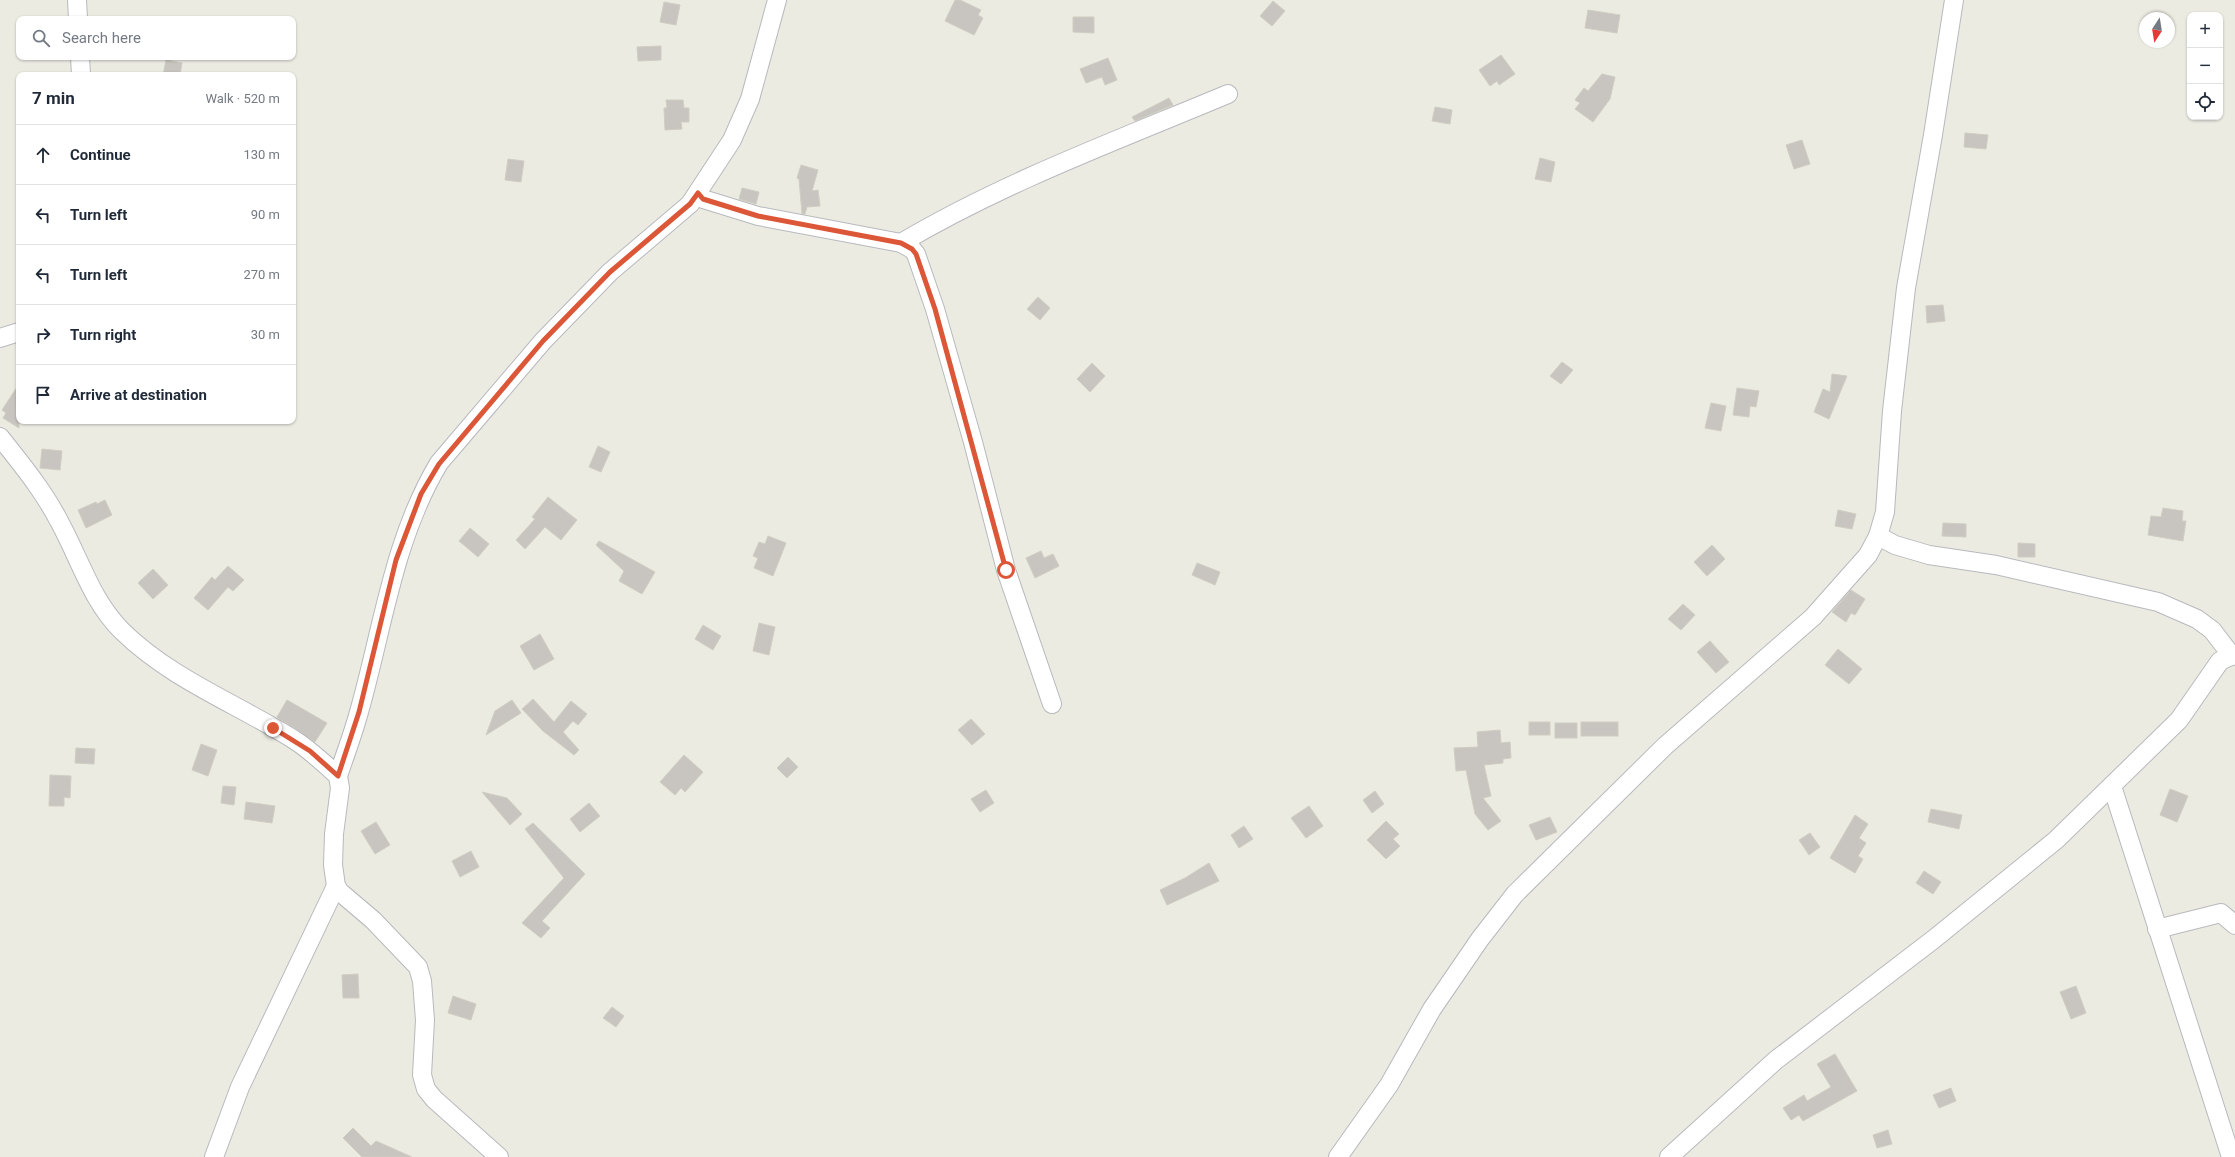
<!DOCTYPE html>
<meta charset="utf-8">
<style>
:root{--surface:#fff;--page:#f2f2f3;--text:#1f2937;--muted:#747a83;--line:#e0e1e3}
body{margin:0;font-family:Roboto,sans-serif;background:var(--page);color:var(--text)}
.controls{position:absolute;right:12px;top:12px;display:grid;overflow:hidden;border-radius:8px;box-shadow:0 1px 3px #0004}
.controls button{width:36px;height:36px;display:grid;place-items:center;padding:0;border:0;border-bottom:1px solid var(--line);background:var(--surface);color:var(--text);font:20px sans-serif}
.compass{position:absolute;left:2139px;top:12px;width:36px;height:36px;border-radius:50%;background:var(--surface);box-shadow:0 1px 3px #0004;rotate:192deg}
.stop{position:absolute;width:12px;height:12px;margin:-9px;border:3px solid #dc5738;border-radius:50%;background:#fff}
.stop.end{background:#dc5738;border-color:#fff;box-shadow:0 1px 4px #0008}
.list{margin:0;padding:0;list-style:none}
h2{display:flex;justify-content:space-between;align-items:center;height:52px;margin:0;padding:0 16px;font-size:17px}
h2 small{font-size:13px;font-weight:400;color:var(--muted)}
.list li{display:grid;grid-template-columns:26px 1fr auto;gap:12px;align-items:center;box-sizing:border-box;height:60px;padding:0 16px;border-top:1px solid var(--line)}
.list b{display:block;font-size:15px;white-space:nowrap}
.list em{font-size:13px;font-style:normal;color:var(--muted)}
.icon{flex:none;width:22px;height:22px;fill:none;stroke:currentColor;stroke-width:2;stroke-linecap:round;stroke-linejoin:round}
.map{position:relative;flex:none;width:2235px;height:1157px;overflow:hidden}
.search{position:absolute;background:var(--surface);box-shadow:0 1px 3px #0004;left:16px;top:16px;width:280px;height:44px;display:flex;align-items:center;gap:10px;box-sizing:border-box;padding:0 14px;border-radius:8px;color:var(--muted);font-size:15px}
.panel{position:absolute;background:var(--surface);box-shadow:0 1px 3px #0004;left:16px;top:72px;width:280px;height:352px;border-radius:8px}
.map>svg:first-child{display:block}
</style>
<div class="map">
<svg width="2235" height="1157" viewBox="0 0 2235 1157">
<rect width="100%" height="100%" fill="#ecebe2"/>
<g fill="#c8c5c0" stroke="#d0cdc1">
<path d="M955,0h5l21,10 -3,5 5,3 -9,17 -29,-14z"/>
<path d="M1273,1l12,10 -13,15 -12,-10z"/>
<path d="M664,2l16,3 -4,20 -16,-3z"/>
<path d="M1588,10l32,5 -3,18 -32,-5z"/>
<path d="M1073,17h21v16l-21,-1z"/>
<path d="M661,46v14l-23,1 -1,-14z"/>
<path d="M1501,55l14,19 -16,11 -2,-4 -7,5 -11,-16z"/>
<path d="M1108,58l9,22 -12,5 -3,-8 -16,6 -6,-14z"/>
<path d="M166,60l16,3 -2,12h-17z"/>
<path d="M1602,74l13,3 -5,22 -17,23 -18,-13 5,-6 -5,-3 9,-12 4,3z"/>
<path d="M1169,98l4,7 -38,16 -3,-4z"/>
<path d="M666,100h17l1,8h5v14h-8l1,7 -17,1 -1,-22h3z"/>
<path d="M1435,107l17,3 -2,14 -18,-3z"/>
<path d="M1965,133l23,2 -2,14 -22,-2z"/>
<path d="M1802,140l8,24 -16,5 -8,-24z"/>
<path d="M1540,158l15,4 -4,20 -16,-3z"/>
<path d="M508,159l16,2 -3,21 -16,-2z"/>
<path d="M801,165l17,5 -6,21 6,-1 2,16 -13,1 -2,7h-3l-3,-35 -2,-1z"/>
<path d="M742,188l17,4 -3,12 -17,-5z"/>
<path d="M1038,297l12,11 -10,12 -13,-11z"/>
<path d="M1943,305l2,16 -18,2 -1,-17z"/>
<path d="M1562,362l11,8 -12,14 -11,-8z"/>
<path d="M1092,363l13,13 -15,16 -13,-13z"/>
<path d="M1832,374l15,2 -18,43 -15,-7 9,-23 7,3z"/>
<path d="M19,384v44l-16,-10 3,-5 -4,-3z"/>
<path d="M1737,388l22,3 -3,16 -6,-1 -1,11 -16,-2z"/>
<path d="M1711,403l15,3 -5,25 -16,-3z"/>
<path d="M598,446l12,6 -9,20 -12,-5z"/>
<path d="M42,449l20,2 -2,19 -20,-2z"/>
<path d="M548,497l29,23 -16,20 -16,-13 -20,22 -9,-9 19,-21 -3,-2z"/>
<path d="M105,500l7,15 -26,13 -8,-18 18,-8 1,2z"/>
<path d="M2163,508l20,3 -1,10h4l-3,20 -35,-6 3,-19 10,1z"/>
<path d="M1838,510l18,4 -4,15 -17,-3z"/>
<path d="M1943,523l23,1v13l-24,-1z"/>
<path d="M470,528l19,16 -11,13 -19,-16z"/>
<path d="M768,536l18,7 -13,33 -19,-8 4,-10 -5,-2 6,-14 6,2z"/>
<path d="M599,541l56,31 -13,22 -23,-13 5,-10 -28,-26z"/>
<path d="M2018,543l17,1v13h-17z"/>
<path d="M1712,545l13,14 -18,17 -13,-14z"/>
<path d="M1041,551l3,7 9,-4 6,12 -24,12 -9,-20z"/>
<path d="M1197,563l23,9 -5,13 -23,-10z"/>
<path d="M228,566l16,14 -11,11 -5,-4 -20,23 -14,-12 18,-21 3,3z"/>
<path d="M153,569l15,16 -15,14 -15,-16z"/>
<path d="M1851,590l14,9 -10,16 -4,-2 -5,9 -14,-10z"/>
<path d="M1683,604l12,11 -14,15 -13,-11z"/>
<path d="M759,623l16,4 -6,28 -16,-4z"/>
<path d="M703,625l18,11 -8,14 -18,-11z"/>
<path d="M540,634l14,25 -20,11 -14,-24z"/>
<path d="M1710,641l19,21 -13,11 -19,-21z"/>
<path d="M1838,649l24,20 -13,15 -24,-19z"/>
<path d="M533,699l21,23 17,-21 16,13 -9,11 -5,-4 -10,11 16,18 -5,5 -31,-24 -21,-22z"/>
<path d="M287,700l40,23 -12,19 -38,-25z"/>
<path d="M512,700l9,13 -35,22 9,-24z"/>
<path d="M971,719l14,15 -13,11 -14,-15z"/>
<rect x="1529" y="722" width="21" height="13"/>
<rect x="1581" y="722" width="37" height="14"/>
<rect x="1555" y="723" width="22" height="15"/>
<path d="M1500,730l1,13 9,-1 1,16 -8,1v4l-19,2 7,31 -8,2 18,23 -13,9 -13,-16 -9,-44 -10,1 -2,-23 24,-1 -1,-15z"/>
<path d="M201,744l16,6 -9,26 -16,-6z"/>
<path d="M76,748l19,1 -1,15 -19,-1z"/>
<path d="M684,755l19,17 -18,20 -4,-4 -6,7 -15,-13z"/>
<path d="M788,757l10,10 -11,11 -10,-10z"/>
<path d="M50,775l21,1 -1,22 -6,-1v9h-15z"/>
<path d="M223,786l13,1 -2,18 -13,-2z"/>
<path d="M2170,789l18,7 -11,26 -17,-7z"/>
<path d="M986,790l8,13 -14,9 -9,-13z"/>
<path d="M1375,791l9,13 -12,9 -9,-13z"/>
<path d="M482,792l25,6 15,16 -12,11z"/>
<path d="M246,802l29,4 -3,17 -28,-4z"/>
<path d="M589,803l11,13 -20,16 -10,-13z"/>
<path d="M1309,806l14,20 -17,12 -15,-20z"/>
<path d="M1931,809l31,6 -3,14 -31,-7z"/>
<path d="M1855,815l13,9 -9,14 7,5 -8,13 5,3 -8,14 -25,-15z"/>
<path d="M1550,817l7,15 -21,8 -7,-15z"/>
<path d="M1386,821l13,13 -6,5 7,7 -14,13 -19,-19z"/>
<path d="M376,822l14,23 -15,9 -14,-23z"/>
<path d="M533,823l52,51 -43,47 8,7 -9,10 -19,-15 42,-45 -39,-49z"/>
<path d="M1244,826l9,13 -14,9 -8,-13z"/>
<path d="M1810,833l10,14 -11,8 -10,-15z"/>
<path d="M471,851l8,16 -19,10 -8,-16z"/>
<path d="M1209,863l10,18 -52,24 -7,-15 25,-12z"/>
<path d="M1924,871l17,11 -8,12 -17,-11z"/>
<path d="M358,974l1,24h-16l-1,-23z"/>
<path d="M2076,986l10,27 -15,6 -11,-27z"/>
<path d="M453,996l23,8 -5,16 -23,-7z"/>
<path d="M612,1007l12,9 -8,11 -13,-9z"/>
<path d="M1835,1054l22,37 -54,30 -4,-6 -8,5 -8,-12 21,-13 3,6 24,-14 -14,-23z"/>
<path d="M1951,1088l5,13 -17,7 -6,-13z"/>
<path d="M353,1128l18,18 5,-5 36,16h-50l-19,-19z"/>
<path d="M1888,1130l4,14 -15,4 -4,-13z"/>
</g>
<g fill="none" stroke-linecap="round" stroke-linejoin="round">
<g stroke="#b8b9be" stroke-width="20">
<g id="street">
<path d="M77,0l1,19"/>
<path d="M80,57l1,18"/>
<path d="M698,193l5,6 55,17 143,27 11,6 4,5 19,55 38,133 33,128 46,134"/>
<path d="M901,243c103,-61 217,-103 327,-149"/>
<path d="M0,338l19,-6"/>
<path d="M0,437c22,28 43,53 59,84 21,38 32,79 63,110 50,49 116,73 174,110 15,10 29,23 42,35l2,12 -6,46 -1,31 3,21 4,6 33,28 45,47 4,14 3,39 -3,55 4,14 8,10 65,58"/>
<path d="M1878,536l17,9 34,10 67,10 162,37 39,17 15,11 20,26"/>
<path d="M338,776c7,-21 15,-42 21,-64 24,-84 34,-172 80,-249l104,-122 67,-69 80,-68 42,-64 18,-41 27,-99"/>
<path d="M2112,786l119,371"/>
<path d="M2157,929l64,-16 14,12"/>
<path d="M214,1157l26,-70 96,-201"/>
<path d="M1338,1157l51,-72 43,-76 48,-70 35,-45 150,-148 148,-129 55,-62 10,-19 7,-24 7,-101 14,-123 27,-153 21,-135"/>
<path d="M1669,1157l107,-97 158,-121 122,-99 123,-120 41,-59 15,-7"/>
</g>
</g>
<use href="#street" stroke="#fff" stroke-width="18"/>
</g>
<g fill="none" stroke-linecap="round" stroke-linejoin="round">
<path stroke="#dc5738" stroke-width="5" d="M273,728l37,23 28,25 21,-64 37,-152 25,-66 18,-30 104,-123 67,-69 80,-68 8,-11 5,6 55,17 143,27 11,6 4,5 19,55 71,261"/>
</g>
</svg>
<div class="controls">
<button>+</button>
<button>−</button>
<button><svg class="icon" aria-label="locate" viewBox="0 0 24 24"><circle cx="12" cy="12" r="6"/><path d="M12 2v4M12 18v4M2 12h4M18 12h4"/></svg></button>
</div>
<svg class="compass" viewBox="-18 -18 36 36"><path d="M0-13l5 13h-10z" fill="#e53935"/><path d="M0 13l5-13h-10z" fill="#747a83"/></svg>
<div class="stop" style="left:1006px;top:570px"></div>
<div class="stop end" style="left:273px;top:728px"></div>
<div class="search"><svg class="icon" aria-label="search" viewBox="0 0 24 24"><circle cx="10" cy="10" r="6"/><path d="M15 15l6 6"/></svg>Search here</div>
<section class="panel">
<h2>7 min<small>Walk · 520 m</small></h2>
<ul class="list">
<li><svg class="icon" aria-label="ahead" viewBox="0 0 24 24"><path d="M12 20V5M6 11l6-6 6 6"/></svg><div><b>Continue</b></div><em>130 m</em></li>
<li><svg class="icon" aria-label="left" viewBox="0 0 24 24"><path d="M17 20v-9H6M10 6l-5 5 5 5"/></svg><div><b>Turn left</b></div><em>90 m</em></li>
<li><svg class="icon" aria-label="left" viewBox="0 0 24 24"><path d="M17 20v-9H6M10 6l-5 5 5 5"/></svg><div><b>Turn left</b></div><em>270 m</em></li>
<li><svg class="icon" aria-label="right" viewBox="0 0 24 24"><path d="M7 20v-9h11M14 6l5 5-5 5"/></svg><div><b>Turn right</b></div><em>30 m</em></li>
<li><svg class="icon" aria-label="arrive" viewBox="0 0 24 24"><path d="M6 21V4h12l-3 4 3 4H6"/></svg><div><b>Arrive at destination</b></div></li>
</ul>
</section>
</div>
